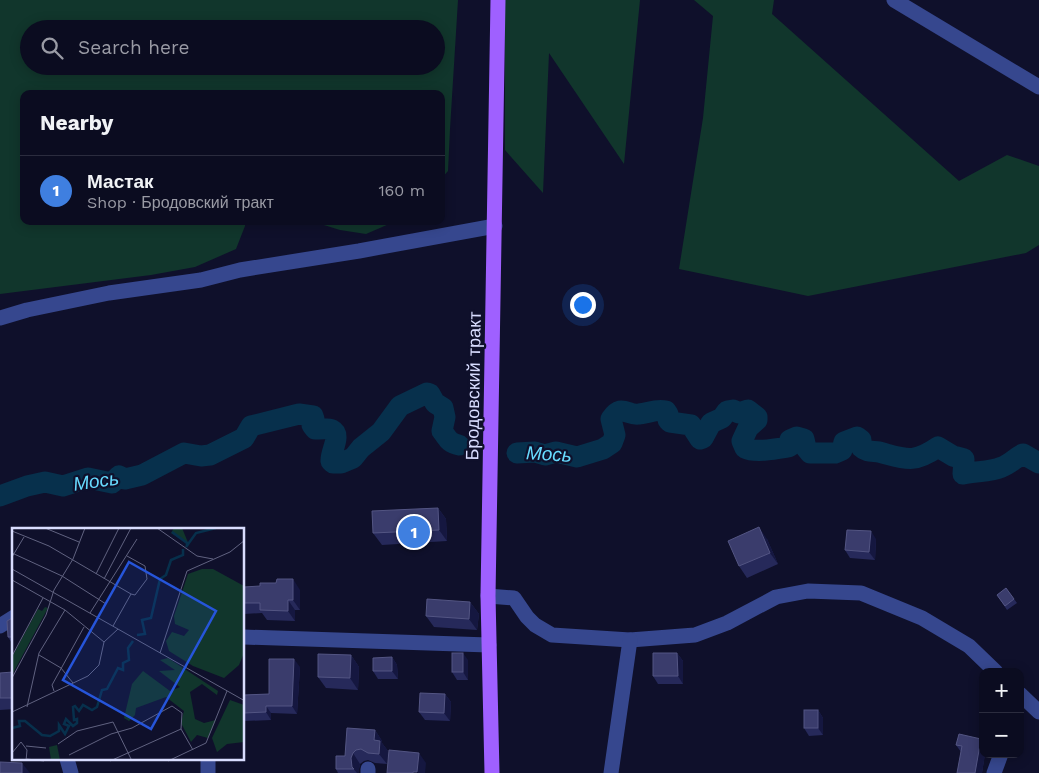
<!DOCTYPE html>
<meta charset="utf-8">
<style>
:root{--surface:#0b0c20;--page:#141529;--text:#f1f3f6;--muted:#9a9ba5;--line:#2b2c3e;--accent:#05ffdf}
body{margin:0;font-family:"Work Sans",sans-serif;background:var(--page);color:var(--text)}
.controls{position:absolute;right:15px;bottom:15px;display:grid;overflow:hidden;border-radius:10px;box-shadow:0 2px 12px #0003}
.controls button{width:45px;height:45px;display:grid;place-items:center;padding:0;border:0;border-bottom:1px solid var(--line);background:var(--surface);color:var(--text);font:25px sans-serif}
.you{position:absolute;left:582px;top:304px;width:18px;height:18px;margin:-12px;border:4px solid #fff;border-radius:50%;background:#1a73e8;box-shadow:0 0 0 8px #1a73e833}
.badge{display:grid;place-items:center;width:32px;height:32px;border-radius:50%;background:var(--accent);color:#fff;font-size:16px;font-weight:700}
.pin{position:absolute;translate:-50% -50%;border:2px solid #fff;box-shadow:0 1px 5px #0006}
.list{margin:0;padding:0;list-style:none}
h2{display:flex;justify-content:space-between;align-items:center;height:65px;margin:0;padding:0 20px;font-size:21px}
h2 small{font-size:16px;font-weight:400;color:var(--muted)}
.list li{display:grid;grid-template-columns:32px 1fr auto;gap:15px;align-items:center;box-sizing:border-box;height:70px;padding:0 20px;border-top:1px solid var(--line)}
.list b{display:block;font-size:19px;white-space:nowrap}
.list p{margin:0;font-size:16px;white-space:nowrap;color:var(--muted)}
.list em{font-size:16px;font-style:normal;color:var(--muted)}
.icon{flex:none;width:28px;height:28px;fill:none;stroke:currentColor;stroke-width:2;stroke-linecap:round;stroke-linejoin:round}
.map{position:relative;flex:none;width:1039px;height:773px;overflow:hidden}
.search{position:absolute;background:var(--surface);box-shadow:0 2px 12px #0003;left:20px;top:20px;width:425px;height:55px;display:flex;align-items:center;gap:12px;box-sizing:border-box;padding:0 18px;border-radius:28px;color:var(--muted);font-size:19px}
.panel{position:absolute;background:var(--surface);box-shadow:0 2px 12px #0003;left:20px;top:90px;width:425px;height:135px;border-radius:10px}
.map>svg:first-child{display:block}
</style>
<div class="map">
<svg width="1039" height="773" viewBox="0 0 1039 773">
<rect width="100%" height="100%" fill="#0f102b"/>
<g fill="#11362c" fill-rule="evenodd">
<path d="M0,0h458l-8,129 -2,42 -7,8v-85h-417v127h221v5l-9,23 -41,18 -44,8 -151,19zM29,29h407v37h-407z"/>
<path d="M505,0h135l-16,164 -75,-111 -6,140 -38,-43z"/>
<path d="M694,0h80l-2,14 187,167 48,-26 32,11v79l-13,8 -218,43 -129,-27 24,-151 10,-102z"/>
<path d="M311,221h85l-30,13 -26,-4z"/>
</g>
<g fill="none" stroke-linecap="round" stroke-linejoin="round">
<g stroke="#07304c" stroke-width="21">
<path d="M517,453l18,-1 10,3 11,-3 21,5 26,-8 9,-6 3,-8 -4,-16c11,-16 16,-3 28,-5 10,-1 16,-5 27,-3l2,3v6l2,2 21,3 9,14 3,-1 8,-15 11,-5 5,-7 6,-1 6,3 9,-3 9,7v3l-9,8 -6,13 3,7c10,5 31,1 43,-1l2,-1v-6l7,-3 7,2 2,9 4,5h25l7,-3 2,-8 13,-5 4,3v7c5,5 11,4 18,5 27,7 34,12 59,-5l15,9 11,3 -1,15c13,-3 27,-2 39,-7 8,-3 13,-9 21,-13l16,9"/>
<path d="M0,496l27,-10 18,-4 18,4 25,-8 24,5 7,-7 6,3 17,-4 42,-22 17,3 9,-1 34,-17 7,-12 48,-12 14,2 1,3 -2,6 3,4c5,0 13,-1 17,1 10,5 -2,22 -1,31l2,2h8l12,-5 8,-10 20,-16 19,-26 27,-13 3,1 5,9 8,5 2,9 -3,14c6,7 6,12 17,14"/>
</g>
<g stroke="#36478e" stroke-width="15">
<path d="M894,0l145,87"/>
<path d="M0,318l27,-8 82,-17 92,-13 39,-10 119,-19 136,-25"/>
<path d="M488,596l26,2 13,19 8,8 17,10 78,5 65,-5 32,-12 49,-26 32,-6 53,2 61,25 47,28 27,26"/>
<path d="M0,626l14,-9"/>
<path d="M244,637l245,8"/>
<path d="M1020,694l19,18"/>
<path d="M67,759l4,14"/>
<path d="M208,773v-14"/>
<path d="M368,773v-4"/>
<path d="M611,773l19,-133"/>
<path d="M994,773l7,-19"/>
</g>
<path stroke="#9f60ff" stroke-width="15" d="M492,773l-4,-177 10,-596"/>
</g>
<g fill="#26295a">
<path d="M438,508l8,11 1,22 -65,4 -9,-12z"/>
<path d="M767,539l11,25 -31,14 -8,-12z"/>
<path d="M876,539l-1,21 -25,-2 -5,-8z"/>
<path d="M244,587l56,3v20h-5v11l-28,-1 -5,-7 -18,1z"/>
<path d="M1006,588l11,15 -10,7 -10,-15z"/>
<path d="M470,602l9,12 -2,16 -43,-3 -8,-11z"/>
<path d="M14,617v28h-1l-5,-8z"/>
<path d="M677,653l6,8v23h-25l-5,-8z"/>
<path d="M351,655l8,12 -1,23 -32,-2 -8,-11z"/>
<path d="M392,657l5,8 1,14h-20l-5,-8z"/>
<path d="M468,660v20h-11l-5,-8z"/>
<path d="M300,667l-3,47 -26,-1v7l-27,1v-26l25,-1z"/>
<path d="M0,673h14v36l-14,1z"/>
<path d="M445,694l6,8 -1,19 -25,-1 -6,-8z"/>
<path d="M818,710l5,8v17l-14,1 -5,-8z"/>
<path d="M375,730l7,11v2l6,8 -1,13 -12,-1 -7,-3 -4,1 -4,3 -1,5v4h-21l-2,-4 9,-13z"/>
<path d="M981,739l2,3v12h2l-3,19h-25l4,-21 -5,-7z"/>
</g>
<g fill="#151740">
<path d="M438,508l8,11 1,22 -8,-11z"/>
<path d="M759,527l8,12 11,25 -8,-11z"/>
<path d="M871,531l5,8 -1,21 -6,-8z"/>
<path d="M293,579l7,11v20l-7,-10z"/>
<path d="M288,600l7,10v11l-7,-10z"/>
<path d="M470,602l9,12 -2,16 -8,-11z"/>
<path d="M463,653l5,7v20l-5,-8z"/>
<path d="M677,653l6,8v23l-5,-8z"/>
<path d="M351,655l8,12 -1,23 -8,-12z"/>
<path d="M392,657l5,8 1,14 -6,-8z"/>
<path d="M294,659l6,8 -3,47 -5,-8z"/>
<path d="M445,694l6,8 -1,19 -6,-8z"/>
<path d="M266,706l5,7v7l-5,-8z"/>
<path d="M818,710l5,8v17l-5,-7z"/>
<path d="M375,730l7,11v2l6,8 -1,13 -8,-10 -5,-14z"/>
<path d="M981,739l2,3v12h2l-3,19h-7z"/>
<path d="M353,753l7,11 -1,5v4h-2l-5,-6 -1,-9z"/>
<path d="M419,753l7,10 -1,10h-7l-1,-1z"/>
<path d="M22,763l8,10h-8z"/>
</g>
<g fill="#3a3c6c" stroke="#535583">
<path d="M438,508l1,22 -66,3 -1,-22z"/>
<path d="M759,527l11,26 -31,13 -11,-25z"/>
<path d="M847,530l24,1 -2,21 -24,-2z"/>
<path d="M277,579h16v21h-5v11l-28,-1v-7h-16v-16l16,-1v-3h16z"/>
<path d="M1006,588l8,11 -9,7 -8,-11z"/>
<path d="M427,599l43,3 -1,17 -43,-3z"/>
<path d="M14,617v20h-6l-1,-16z"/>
<rect x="452" y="653" width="11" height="19"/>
<path d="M653,653h24l1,23h-25z"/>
<path d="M318,654l33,1 -1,23 -32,-1z"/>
<path d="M392,657v14h-19v-13z"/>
<path d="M269,659h25l-2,47h-26v6l-22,1v-18l25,-1z"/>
<path d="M13,672l1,26h-14v-25z"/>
<path d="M420,693l25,1 -1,19 -25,-1z"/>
<rect x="804" y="710" width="14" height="18"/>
<path d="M347,728l28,2 -1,10 6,1 -1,13 -11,-1 -7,-4 -5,1 -3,3 -2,5 1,9 2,2h-18v-13h9z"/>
<path d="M959,734l22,5 -6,34h-18l5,-27 -6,-1z"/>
<path d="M389,750l30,3 -2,19h-4v1h-26z"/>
<path d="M0,762l22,1v10h-22z"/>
</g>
<g text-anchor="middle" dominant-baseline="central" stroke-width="4.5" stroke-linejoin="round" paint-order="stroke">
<g font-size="18" fill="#d9ddff" stroke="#0f102b">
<text transform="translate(473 386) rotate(-89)">Бродовский тракт</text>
</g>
<g font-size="19" font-style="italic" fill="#67dbff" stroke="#0f102b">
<text transform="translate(549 454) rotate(3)">Мось</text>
<text transform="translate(96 481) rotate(-8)">Мось</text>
</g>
</g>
<g transform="translate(12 528)">
<rect width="232" height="232" fill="#0f102b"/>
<path d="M162,0h8l7,17 -3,1 1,-3 -16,-10zM190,41h11l31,17v67l-5,12 -15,13 -31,-12 -24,-15 -3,-10 6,-9 12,4 5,-6 -14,-6 -1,-8 14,-42zM33,79l3,1 -36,67v-18l26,-48 4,2zM156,130l50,33 -1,4 -15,-11 -12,8 5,27 9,4 12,-3 -8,18 -11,-3 -6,7 -10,-19 3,-12 -18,-14 -30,11 -1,7 -6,6 -5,-3 8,-34 11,-13 27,20 10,-4 -21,-16 16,-1 -15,-10zM218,172l14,5v37l-17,2 -10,8 -5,-14zM45,217l3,15h-9l-2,-13z" fill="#11362c"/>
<path fill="none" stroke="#07304c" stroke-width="2.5" d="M160,4l15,11v3M174,19l10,-14 20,-5M125,107l8,-1 -3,-14 9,-2 9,-39 6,-4 5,-15 12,-5v-6M0,200l8,-2 -1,-5h6l17,14 8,1 9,-5v-6l6,9 4,-8 -5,-2 2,-5 7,7 4,-3v-4l-3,1 -1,-13 2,-1 4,5 4,-6 9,5 5,-3 5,-17 5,-1 11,-21 5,2v-7l6,-3 -1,-12 5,-7"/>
<path fill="none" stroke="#606280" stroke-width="1" d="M33,0l34,14M145,0l40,28 16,3M0,3l37,15 82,48M0,25l50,23 44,28M0,29l12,-20M0,41l233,132M84,46l23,-46M92,51l27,-51M0,52l53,30 -26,43 -12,54M53,82l39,32M78,85l47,-74M101,98l18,-32 4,1 12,-16 -2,-13 -18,-10M148,125l27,-82 43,-19 15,-12M27,127l22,13 12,15M0,128l31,-58M0,150l34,-63 8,-25 19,-31 12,-31M42,163l-2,-6 32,-58M0,184l76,-36 11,-11 5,-23 14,-13M46,216l19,-13 36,-9 19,39M14,218l20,2M0,225l9,-11 6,8 -1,11M57,227l42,-21 21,-6 40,-22 10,7 -1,16 12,21M15,231l17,2M98,233l71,-32M156,233l38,-18 21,-52"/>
<path fill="#2655da" fill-opacity="0.15" stroke="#2655da" stroke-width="2.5" d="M117,34l87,49 -65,118 -88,-49z"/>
<rect width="232" height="232" fill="none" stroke="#d9ddff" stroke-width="2.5"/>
</g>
</svg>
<div class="controls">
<button>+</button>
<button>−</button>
</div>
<div class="you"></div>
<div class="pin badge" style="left:414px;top:532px;background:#3f7fe0">1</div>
<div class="search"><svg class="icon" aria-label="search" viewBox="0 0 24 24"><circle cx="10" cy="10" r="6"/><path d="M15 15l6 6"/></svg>Search here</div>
<section class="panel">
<h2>Nearby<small></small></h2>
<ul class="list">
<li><span class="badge" style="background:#3f7fe0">1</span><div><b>Мастак</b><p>Shop · Бродовский тракт</p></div><em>160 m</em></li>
</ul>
</section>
</div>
